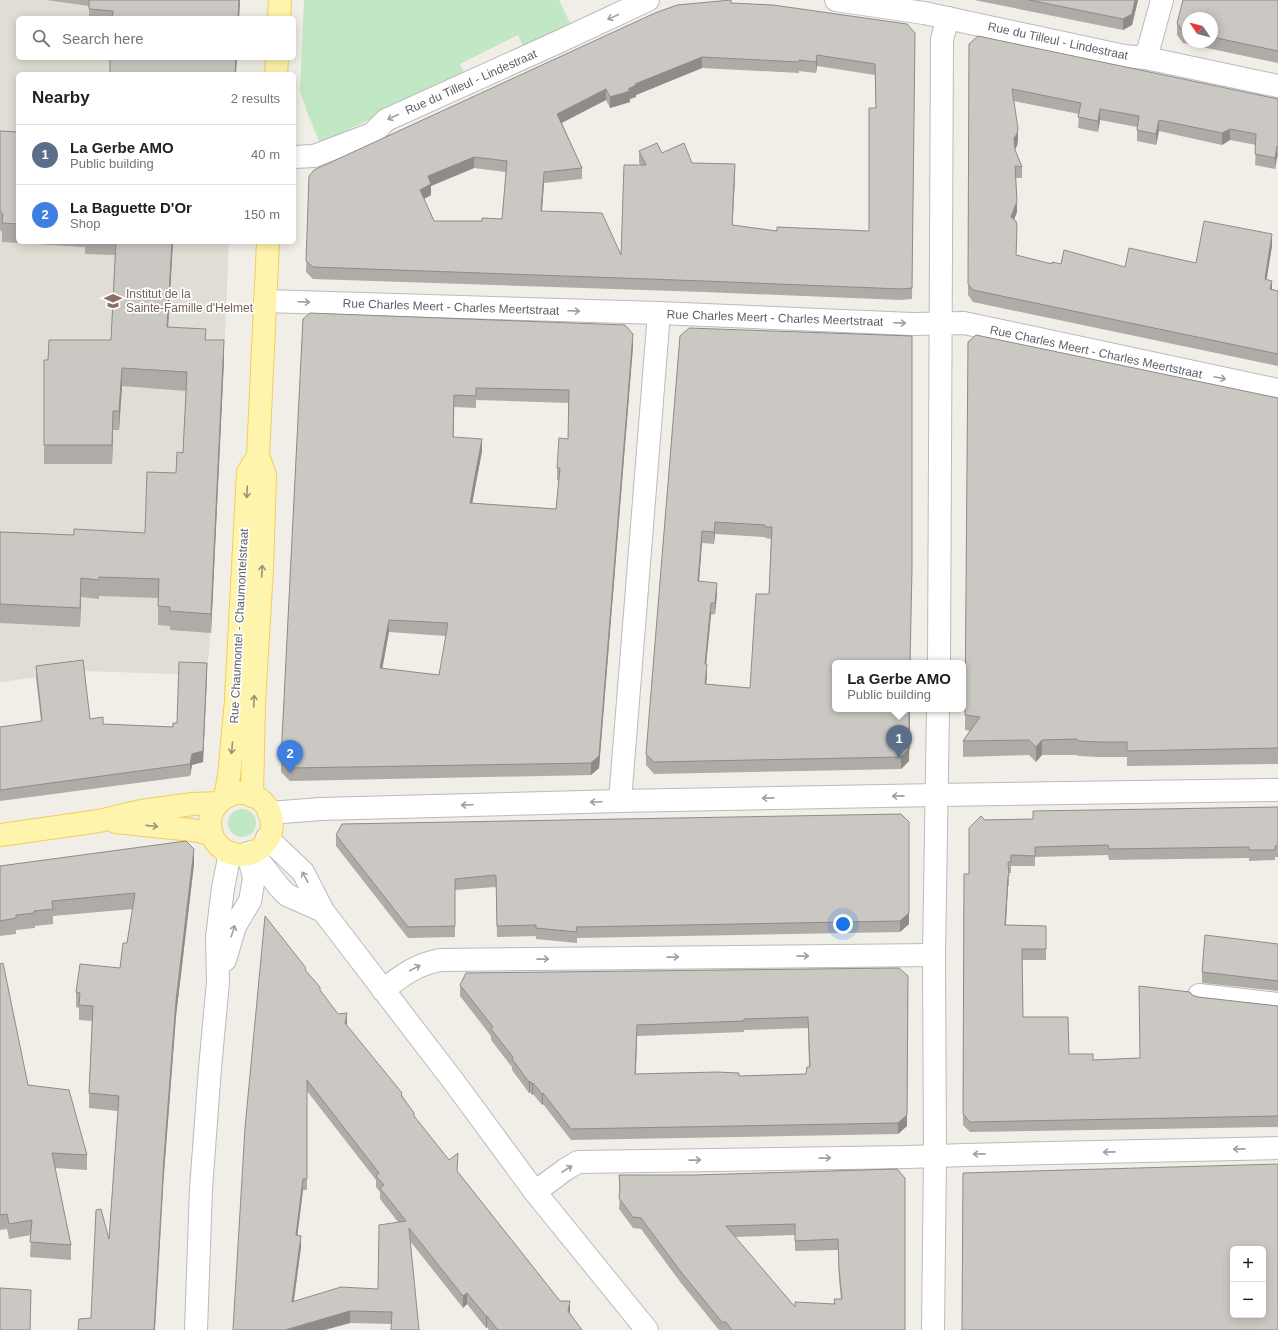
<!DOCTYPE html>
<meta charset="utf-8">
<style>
:root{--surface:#fff;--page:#f2f2f2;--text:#202124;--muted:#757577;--line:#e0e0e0;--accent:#ea4632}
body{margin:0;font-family:Helvetica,sans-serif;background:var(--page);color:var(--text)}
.controls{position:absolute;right:12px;bottom:12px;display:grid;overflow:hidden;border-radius:6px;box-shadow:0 2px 10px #0003}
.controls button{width:36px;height:36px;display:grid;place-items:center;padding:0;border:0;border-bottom:1px solid var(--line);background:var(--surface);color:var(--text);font:20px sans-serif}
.compass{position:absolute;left:1182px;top:12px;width:36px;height:36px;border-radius:50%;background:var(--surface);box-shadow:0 2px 10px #0003;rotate:305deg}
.you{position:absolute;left:843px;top:924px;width:14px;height:14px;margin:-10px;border:3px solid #fff;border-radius:50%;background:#1a73e8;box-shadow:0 0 0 6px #1a73e833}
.badge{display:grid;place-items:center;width:26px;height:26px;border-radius:50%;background:var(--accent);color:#fff;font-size:13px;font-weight:700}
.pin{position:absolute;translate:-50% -33px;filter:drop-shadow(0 1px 2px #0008)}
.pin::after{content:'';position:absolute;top:21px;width:14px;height:12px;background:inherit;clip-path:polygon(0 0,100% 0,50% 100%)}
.popup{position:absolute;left:832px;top:660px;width:134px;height:52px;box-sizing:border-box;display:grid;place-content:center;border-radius:6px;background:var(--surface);filter:drop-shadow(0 1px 3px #0005);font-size:13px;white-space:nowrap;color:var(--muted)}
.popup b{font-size:15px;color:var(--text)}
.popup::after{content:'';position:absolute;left:50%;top:100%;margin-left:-8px;border:8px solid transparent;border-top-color:var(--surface)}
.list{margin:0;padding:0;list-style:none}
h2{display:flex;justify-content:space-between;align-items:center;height:52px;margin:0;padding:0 16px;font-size:17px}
h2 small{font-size:13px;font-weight:400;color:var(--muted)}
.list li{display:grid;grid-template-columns:26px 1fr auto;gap:12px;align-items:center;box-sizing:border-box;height:60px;padding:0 16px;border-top:1px solid var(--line)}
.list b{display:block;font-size:15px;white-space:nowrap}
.list p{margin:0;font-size:13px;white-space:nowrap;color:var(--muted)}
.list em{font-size:13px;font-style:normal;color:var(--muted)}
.icon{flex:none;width:22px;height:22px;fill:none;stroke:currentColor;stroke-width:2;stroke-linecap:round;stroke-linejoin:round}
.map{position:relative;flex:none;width:1278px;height:1330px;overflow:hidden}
.search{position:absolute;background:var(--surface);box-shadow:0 2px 10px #0003;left:16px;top:16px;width:280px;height:44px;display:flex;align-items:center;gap:10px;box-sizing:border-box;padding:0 14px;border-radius:6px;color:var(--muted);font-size:15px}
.panel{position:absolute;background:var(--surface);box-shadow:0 2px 10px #0003;left:16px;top:72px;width:280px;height:172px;border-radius:6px}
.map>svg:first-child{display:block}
</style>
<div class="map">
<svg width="1278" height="1330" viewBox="0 0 1278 1330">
<rect width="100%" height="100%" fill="#f0eee6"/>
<path fill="#e0ddd4" d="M0,0h240l-1,18h-221v40h219l-1,16h-218v168h211l-10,231 -6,114h1l-7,88 -124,-4 -83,11z"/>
<g fill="#c2e7c4">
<path d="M304,0h255l13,27 -48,21 -6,-13 -58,29 5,11 -145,68 -13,-31 -7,-21z"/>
<circle cx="242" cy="823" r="14"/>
</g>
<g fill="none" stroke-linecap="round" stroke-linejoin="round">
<g stroke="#b8bbbf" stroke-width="24">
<g id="minor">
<path d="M836,0l88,13 200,43 22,2 132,28"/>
<path d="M1146,58l16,-58"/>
<path d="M294,157l20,-1 58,-22 14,-14 170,-77 92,-43"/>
<path d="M265,301l394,12 253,11 52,-1 314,67"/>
<path d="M939,663l3,-624 6,-21"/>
<path d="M620,801l39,-488"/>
<path d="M269,813l52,-4 299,-8 317,-6 341,-5"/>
<path d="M267,838l36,34 20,39 131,171 81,110 112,138"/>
<path d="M252,852l28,36 7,7 36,16"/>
<path d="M225,960l10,-34 15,-25 4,-23 -6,-25"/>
<path d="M383,990c20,-15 32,-25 57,-30l494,-5"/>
<path d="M1199,995l79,9"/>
<path d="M535,1192l31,-23 12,-7 330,-5 57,-2 313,-7"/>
<path d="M196,1330l5,-141 9,-121 8,-86 -1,-45 6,-49 7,-35"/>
<path d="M933,1330l2,-174 -1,-201 4,-246"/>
</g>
</g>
<g stroke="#f2cd5d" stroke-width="24">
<g id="major">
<path d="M279,18l1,-18"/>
<path d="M276,74l1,-16"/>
<circle cx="241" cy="824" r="31"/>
<path d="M252,796l2,-92 8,-136 3,-93 -7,-19 10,-214"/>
<path d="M225,798l4,-22 7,-76 12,-228 10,-16"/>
<path d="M116,822l76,8 20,4"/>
<path d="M0,835l99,-14 42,-10 52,-7 25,-1"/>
</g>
</g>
<use href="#minor" stroke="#fff" stroke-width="22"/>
<use href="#major" stroke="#fff4ac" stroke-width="22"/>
</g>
<g fill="#afaca8" fill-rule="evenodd">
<path d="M46,0h194l-1,18h-150v-12z"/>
<path d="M974,0h164l-6,25 -9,5z"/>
<path d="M1183,0h95v63l-95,-20 -6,-8v-12zM1188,18h24v24h-24z"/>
<path d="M731,3l184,30 -3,266 -11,1 -197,-8 -391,-13 -7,-7 3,-96zM817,66l58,9 1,33 -7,123h-92l-45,-6 3,-50 -43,-12 -30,-10 -23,-2v12l2,2 -20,90 -79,-44 2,-28 38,-4v-11l-20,-45 44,-23 4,8 20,-6v-3l6,-2v-2l66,-27 97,5v-2l17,2zM474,168l32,4 -4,47 -20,2h-48l-10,-22 7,-4v-9z"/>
<path d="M969,44l309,55v59l-1,-1 -2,12 -20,-4 1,-20 -26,-5 -8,5 -63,-14 -3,14 -19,-4v-14l-37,-7 -2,12 -20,-4 1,-14 -65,-13 4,38 -1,7 -2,3 7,18v11h-6l1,34 -3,7 3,19 -1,17 36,9 73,3 71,-4 76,-17 -6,33 6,10 6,2v75l-305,-64 -5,-7z"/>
<path d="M0,131l18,1v110h155l-5,85 38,13 18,19 -13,274 -41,-3v-4l-12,-1v-27l-59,-2v3l-18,-2 -1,30 -80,-4v-91l74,3 71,-2 31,-60 7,-20 3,-62 -64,-5 -3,44h-6l-1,34h-68v-104h4l63,-20 4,-85 -30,-1v-7l-83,-5v-10l-2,-2z"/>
<path d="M303,319l330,27 -34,422 -8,7 -301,6 -9,-9v-13zM476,400l92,3v36l-11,29v12l2,1 -3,28 -84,-6 10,-52 -28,-14v-30l22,1zM389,632l57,4 -7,39 -57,-6z"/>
<path d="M680,336l230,373 -1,52 -8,8 -247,5 -8,-9v-11zM715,534l50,3v1l6,1 -2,55 -19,94 -44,-4 1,-8 -1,-12 4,-39 1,-10 4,-1 2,-20 -18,-13 3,-38 12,1z"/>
<path d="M968,342l310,56v366l-151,2v-9h-28l-20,-1 -3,-1h-34l-6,7 -7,-7 -66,2v-16l7,-10 -5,-1z"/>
<path d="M36,666l54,53 13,5 70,3 4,-4 30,-48 -4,87 -11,3 -2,11 -190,25v-74l41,-6 -5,-43z"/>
<path d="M1278,807v50h-3v3l-26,1v-3l-140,2 -1,-5 -73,2v9h-24v7h-2v13h-1l-2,39 40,1v34h-24l1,57 46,37 24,6 47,-2 52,-63 6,2 80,9v121l-308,5 -7,-7 1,-251h5l16,-54 48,-1z"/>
<path d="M901,814l8,110 -9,8 -323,6v5l-41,-4v-3l-39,1 -1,-49 -1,-1 -40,3v47l-47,1 -72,-92v-11z"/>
<path d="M194,864l-18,152 -12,157 -73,145 18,-79 9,-128 -29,-3v-15l3,-72 -13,-1v-12l-3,-1v-15l44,-24 7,-25 6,-34 -80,7v8l-18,2v2l-19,2v4l-16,2v-70z"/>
<path d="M1278,944v47l-76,-8v-11z"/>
<path d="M0,964l28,121 59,70v15l-32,-2 16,77v15l-41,-3 1,-22 -22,4 -2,-10 -7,1z"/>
<path d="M899,968l8,158 -9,8 -327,6 -28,-36 -1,1 -9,-11 -1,1 -2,-3 -1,1 -17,-23v-3l-21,-27v-4l-31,-40v-11zM808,1028l1,39 -3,7 -67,2 -103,-2 1,-38 107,-4v-2z"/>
<path d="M306,970l14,21 26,35 56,69 12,21 146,185 10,11v2l12,16h-93l-2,-3 -1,1 -19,-24 -4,4 -53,-67 -19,83 -41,-1 -26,7h-91zM307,1091l69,89v7l4,5v7l18,23 -20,67 -84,12 7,-54 -4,-11 6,-46h4z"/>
<path d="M897,1169l8,161h-186l-38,-47 -40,-54 -8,-1 -14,-19 1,-16 -1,-8v-10h76zM795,1235v16l43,-1 1,30 2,19h-7v5l-39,3 -60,-70z"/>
</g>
<g fill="#8e8c88">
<path d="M239,0h1l-1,18h-1z"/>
<path d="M1135,0h3l-6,25 -9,5v-11z"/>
<path d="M817,55v11l-1,7v-11z"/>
<path d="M702,57v11l-66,27v2l-6,2v3l-20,6v-11l18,-8 7,-5z"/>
<path d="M236,58h1l-1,16h-1z"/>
<path d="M606,89v11l-49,25v-11z"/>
<path d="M1100,109v11l-2,12v-11z"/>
<path d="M1159,120v11l-3,14v-11z"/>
<path d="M1018,128v11l-1,7 -3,4v-12z"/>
<path d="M1230,129v11l-8,5v-12z"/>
<path d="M1277,146v11l-2,12v-11z"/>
<path d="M474,157v11l-43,18v9l-11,6v-11l8,-14z"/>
<path d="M735,164v11l-3,62v-12z"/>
<path d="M544,172v11l-3,39v-11z"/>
<path d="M1017,201v11l-6,16v-11z"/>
<path d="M1272,234v12l-7,44v-11z"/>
<path d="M172,242h1l-6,103v-18z"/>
<path d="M1272,281v11l-2,-3z"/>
<path d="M633,334v12l-34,422 -8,7v-12z"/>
<path d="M224,340v19l-13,274v-19z"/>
<path d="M122,368v18l-3,44v-19z"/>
<path d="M113,411v19l-1,34v-19z"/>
<path d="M482,439v12l-12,64v-12z"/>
<path d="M715,522v12l-1,10v-12z"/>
<path d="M702,531v12l-4,50v-12z"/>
<path d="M81,578v19l-1,30v-19z"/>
<path d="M717,583v11l-2,20v-11z"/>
<path d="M711,603v12l-6,61v-12z"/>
<path d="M389,620v12l-9,49v-13z"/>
<path d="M207,663v12l-4,87 -11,3 -2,11v-12l2,-10z"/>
<path d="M707,664v12l-2,20v-12z"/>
<path d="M910,709l-1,52 -8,8v-12z"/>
<path d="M1042,740v15l-6,7v-15z"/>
<path d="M909,833v91l-9,8v-11z"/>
<path d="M194,849v15l-18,152 -12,157 -9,157h-1l10,-172 12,-157z"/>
<path d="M1008,876v10l-3,50v-11z"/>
<path d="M908,976l-1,150 -9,8v-11z"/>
<path d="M347,1013v12l-2,10v-12z"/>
<path d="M637,1025v11l-2,49v-11z"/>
<path d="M530,1081v11l-1,1v-11z"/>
<path d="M533,1083v11l-1,1v-11z"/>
<path d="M543,1093v11l-1,1v-11z"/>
<path d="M303,1179v11l-7,57v-12z"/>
<path d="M301,1236v11l-9,66v-11z"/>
<path d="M467,1293v11l-4,4v-12z"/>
<path d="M570,1301v11l-2,11v-12z"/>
<path d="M350,1311v12l-26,7h-39z"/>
<path d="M486,1316h1v11l-1,1z"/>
</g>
<g fill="#cbc8c3" stroke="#8e8c88" fill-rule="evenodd">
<path d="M89,0h150l-1,18h-126l1,-7 -24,-2z"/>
<path d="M731,0v3l42,2 134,19 8,9 -3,255 -11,1 -197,-8 -391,-14 -7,-6 3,-85 5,-6 341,-157 22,-8zM817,55l58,9 1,44h-7v123l-92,-4v4l-45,-6 3,-61 -43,-1 -8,-20 -22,10 -5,-10 -18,8 7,14h-22l-3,90 -19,-42 -61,-2 3,-39 38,-4 -25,-54 49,-25 4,8 20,-6 -2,-2 8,-4 -1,-1 67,-27 97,5v-2l17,2zM474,157l33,4 -5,58 -20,-1v3h-48l-14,-31 11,-6 -3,-8z"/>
<path d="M1029,0h106l-3,14 -9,5z"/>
<path d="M1183,0h95v51l-66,-14v-19h-24v14l-5,-1 -6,-8z"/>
<path d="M978,36l300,63v47h-1l-2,12 -20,-4 1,-20 -26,-5 -8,4 -63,-13 -3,14 -19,-4 2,-14 -39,-7 -2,12 -20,-4 3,-14 -69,-14 6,39 -1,6 -3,4 1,12 7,17 -7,-1 2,35 -6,16 5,4 1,6 -1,28 36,9v-2l9,2 3,-14 61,17 4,-19 67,15 8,-42 68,13 -7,45 7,2 -2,8 8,2v63l-305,-64 -5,-6 1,-240z"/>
<path d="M110,58h126l-1,16h-125z"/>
<path d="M0,131l18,1v92l-16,-1 1,-9 -3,-3z"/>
<path d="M116,242h56l-5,85 39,2 -1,11h19l-13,274 -41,-3v-4l-12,-1 1,-27 -60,-2v3l-18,-2 -1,30 -80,-4v-72l74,3v-6l71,4 2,-61 29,1 1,-21 6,1 4,-81 -65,-4 -3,43h-6l-1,34h-68v-85h4l1,-20h62z"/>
<path d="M310,313l315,12 8,9 -34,422 -8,7 -301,5 -9,-9 22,-440zM476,388l93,2 -1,49 -9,-1 -2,30h3l-4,41 -86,-6 12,-64 -29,-2 1,-42 22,1zM389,620l59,3 -9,52 -59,-7z"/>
<path d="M689,328l223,8v231l-2,96h-75v46h74v40l-8,8 -247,5 -8,-8 34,-418zM715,522l50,3v2h7l-3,67h-13l-6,94 -45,-4 2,-20h-2l5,-51 1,-10h4l2,-20 -19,-2 4,-50 12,1z"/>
<path d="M976,335l302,63v350l-151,3v-9h-28l-20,-1 -3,-2 -34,1 -6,7 -7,-7 -66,1 17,-24 -15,-2 3,-373z"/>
<path d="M83,660l7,59 13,-2v7l70,3v-4h4l2,-61 28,1 -4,88 -11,3 -2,10 -190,26v-63l42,-6 -6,-55z"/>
<path d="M1278,807v39h-3v4h-26v-3l-140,2 -1,-4 -73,2v9l-24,-1v7h-3l1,14h-1l-3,49 41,1v23h-24l1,68h45l1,37h24v6l47,-2 -1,-72 51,6 2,3 6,2 80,9v110l-308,6 -7,-8 1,-240h5v-46l12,-12 4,4 48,-1v-8z"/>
<path d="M901,814l8,8v91l-9,8 -324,6 1,5 -41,-4v-3l-39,1 -1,-49 -1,-2 -40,4v47l-47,1 -72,-92 6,-11z"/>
<path d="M186,841l8,8 -18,152 -12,157 -10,172h-76l1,-11 12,-1 5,-108 5,-1 8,30 10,-143 -30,-3 4,-87 -14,-1 1,-12 -4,-1 4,-28 40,4 3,-25h4l8,-50 -83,8 1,8 -19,2 1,2 -19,2v3l-16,3v-55z"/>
<path d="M265,916l41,52 -1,2 15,17v3l18,24 9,-1 -2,10 57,70 -1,2 13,18v3l35,44 9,-7 -1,18 103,130h10l-2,10 14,19h-84l-11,-14h-1l-19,-23 -4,3 -54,-68 10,102h-28l1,-18 -42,-1 -65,19h-52l12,-202zM307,1080l72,93 -3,3 8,9 -4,3 26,33 -27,4 -1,64 -37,-2 -49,15 9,-66 -5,-1 7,-56h4z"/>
<path d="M1205,935l73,9v37l-76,-9z"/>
<path d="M3,963l25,122 41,5 18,65 -35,-2 19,92 -41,-3 2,-22 -23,4 -2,-10 -7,1v-251z"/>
<path d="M899,968l9,8 -1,139 -9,8 -327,6 -28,-36 -1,1 -9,-11 -1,1 -2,-3 -1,1 -17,-23 1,-2 -22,-28 2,-2 -33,-42 6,-12zM808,1017l2,50h-3l-1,7 -67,2v-3l-22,-1 -82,2 2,-49 107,-4v-2z"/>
<path d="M1278,1164v166h-316l1,-157zM1233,1249h30v66h-30z"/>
<path d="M897,1169l8,9v152h-173l-6,-8h-4l-41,-50 -40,-54 -8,-1 -14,-19 1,-12 -1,-11h76zM795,1224v17l43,-2 1,30 3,30h-8l1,5 -40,-2v5l-69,-81z"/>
<path d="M0,1288l31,2 -1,40h-30z"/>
</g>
<defs><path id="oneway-shaft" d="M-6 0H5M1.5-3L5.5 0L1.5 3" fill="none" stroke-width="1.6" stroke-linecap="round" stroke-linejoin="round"/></defs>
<g stroke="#9ea0a3">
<use href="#oneway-shaft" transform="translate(613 17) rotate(155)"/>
<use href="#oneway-shaft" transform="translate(393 117) rotate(156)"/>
<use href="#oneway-shaft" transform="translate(304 302) rotate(2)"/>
<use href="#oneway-shaft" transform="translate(574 311) rotate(2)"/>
<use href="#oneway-shaft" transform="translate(900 323) rotate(2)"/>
<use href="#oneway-shaft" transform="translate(1220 378) rotate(12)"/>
<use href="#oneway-shaft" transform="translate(898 796) rotate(179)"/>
<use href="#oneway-shaft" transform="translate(768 798) rotate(179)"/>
<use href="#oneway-shaft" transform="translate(596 802) rotate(178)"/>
<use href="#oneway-shaft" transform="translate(467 805) rotate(178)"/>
<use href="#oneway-shaft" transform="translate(305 877) rotate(-119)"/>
<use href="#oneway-shaft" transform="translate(233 931) rotate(-72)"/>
<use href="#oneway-shaft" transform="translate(803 956) rotate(-1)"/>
<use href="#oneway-shaft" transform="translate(673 957) rotate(-1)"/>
<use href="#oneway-shaft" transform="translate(543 959) rotate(-1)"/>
<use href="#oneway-shaft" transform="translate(415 968) rotate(-28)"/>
<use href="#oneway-shaft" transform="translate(1239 1149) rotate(179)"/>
<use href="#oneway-shaft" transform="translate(1109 1152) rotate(179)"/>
<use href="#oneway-shaft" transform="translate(979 1154) rotate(179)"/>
<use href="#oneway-shaft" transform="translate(825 1158) rotate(-1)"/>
<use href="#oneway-shaft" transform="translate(695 1160) rotate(-1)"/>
<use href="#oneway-shaft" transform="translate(567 1169) rotate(-33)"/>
</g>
<g stroke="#96947e">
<use href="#oneway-shaft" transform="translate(247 492) rotate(93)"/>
<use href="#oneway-shaft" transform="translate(262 571) rotate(-87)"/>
<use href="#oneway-shaft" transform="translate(254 701) rotate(-87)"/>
<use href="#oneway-shaft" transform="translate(232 748) rotate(95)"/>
<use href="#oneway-shaft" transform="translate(152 826) rotate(6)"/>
</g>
<defs>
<g id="school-bare" transform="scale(1.38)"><path d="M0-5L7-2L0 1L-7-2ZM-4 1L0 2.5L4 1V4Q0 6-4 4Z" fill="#8d6e63" stroke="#fff" stroke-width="2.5" paint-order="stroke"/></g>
</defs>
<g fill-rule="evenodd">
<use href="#school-bare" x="113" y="301"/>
</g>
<g text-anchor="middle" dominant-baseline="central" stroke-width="3.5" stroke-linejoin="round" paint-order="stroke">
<g font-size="12" fill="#5d6166" stroke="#fff">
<text transform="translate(1058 41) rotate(12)">Rue du Tilleul - Lindestraat</text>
<text transform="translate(471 82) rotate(-24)">Rue du Tilleul - Lindestraat</text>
<text transform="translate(451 307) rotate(2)">Rue Charles Meert - Charles Meertstraat</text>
<text transform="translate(775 318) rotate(2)">Rue Charles Meert - Charles Meertstraat</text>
<text transform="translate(1096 352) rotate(12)">Rue Charles Meert - Charles Meertstraat</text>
<text transform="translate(239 626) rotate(-87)">Rue Chaumontel - Chaumontelstraat</text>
</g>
<g font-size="12" fill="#785e54" stroke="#fff" text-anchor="start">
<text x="126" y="294">Institut de la<tspan x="126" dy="14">Sainte-Famille d'Helmet</tspan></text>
</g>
</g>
</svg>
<div class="controls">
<button>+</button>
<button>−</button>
</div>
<svg class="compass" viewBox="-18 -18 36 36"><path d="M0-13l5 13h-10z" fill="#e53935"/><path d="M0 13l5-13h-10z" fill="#757577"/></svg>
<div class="you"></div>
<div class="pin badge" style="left:899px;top:758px;background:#5c6f8a">1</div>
<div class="popup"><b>La Gerbe AMO</b>Public building</div>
<div class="pin badge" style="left:290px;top:773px;background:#3f7fe0">2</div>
<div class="search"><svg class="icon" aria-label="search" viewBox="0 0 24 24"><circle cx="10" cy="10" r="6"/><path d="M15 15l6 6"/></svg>Search here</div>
<section class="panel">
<h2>Nearby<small>2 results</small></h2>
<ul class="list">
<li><span class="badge" style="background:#5c6f8a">1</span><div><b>La Gerbe AMO</b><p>Public building</p></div><em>40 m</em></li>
<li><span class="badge" style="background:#3f7fe0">2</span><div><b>La Baguette D'Or</b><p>Shop</p></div><em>150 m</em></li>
</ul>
</section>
</div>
